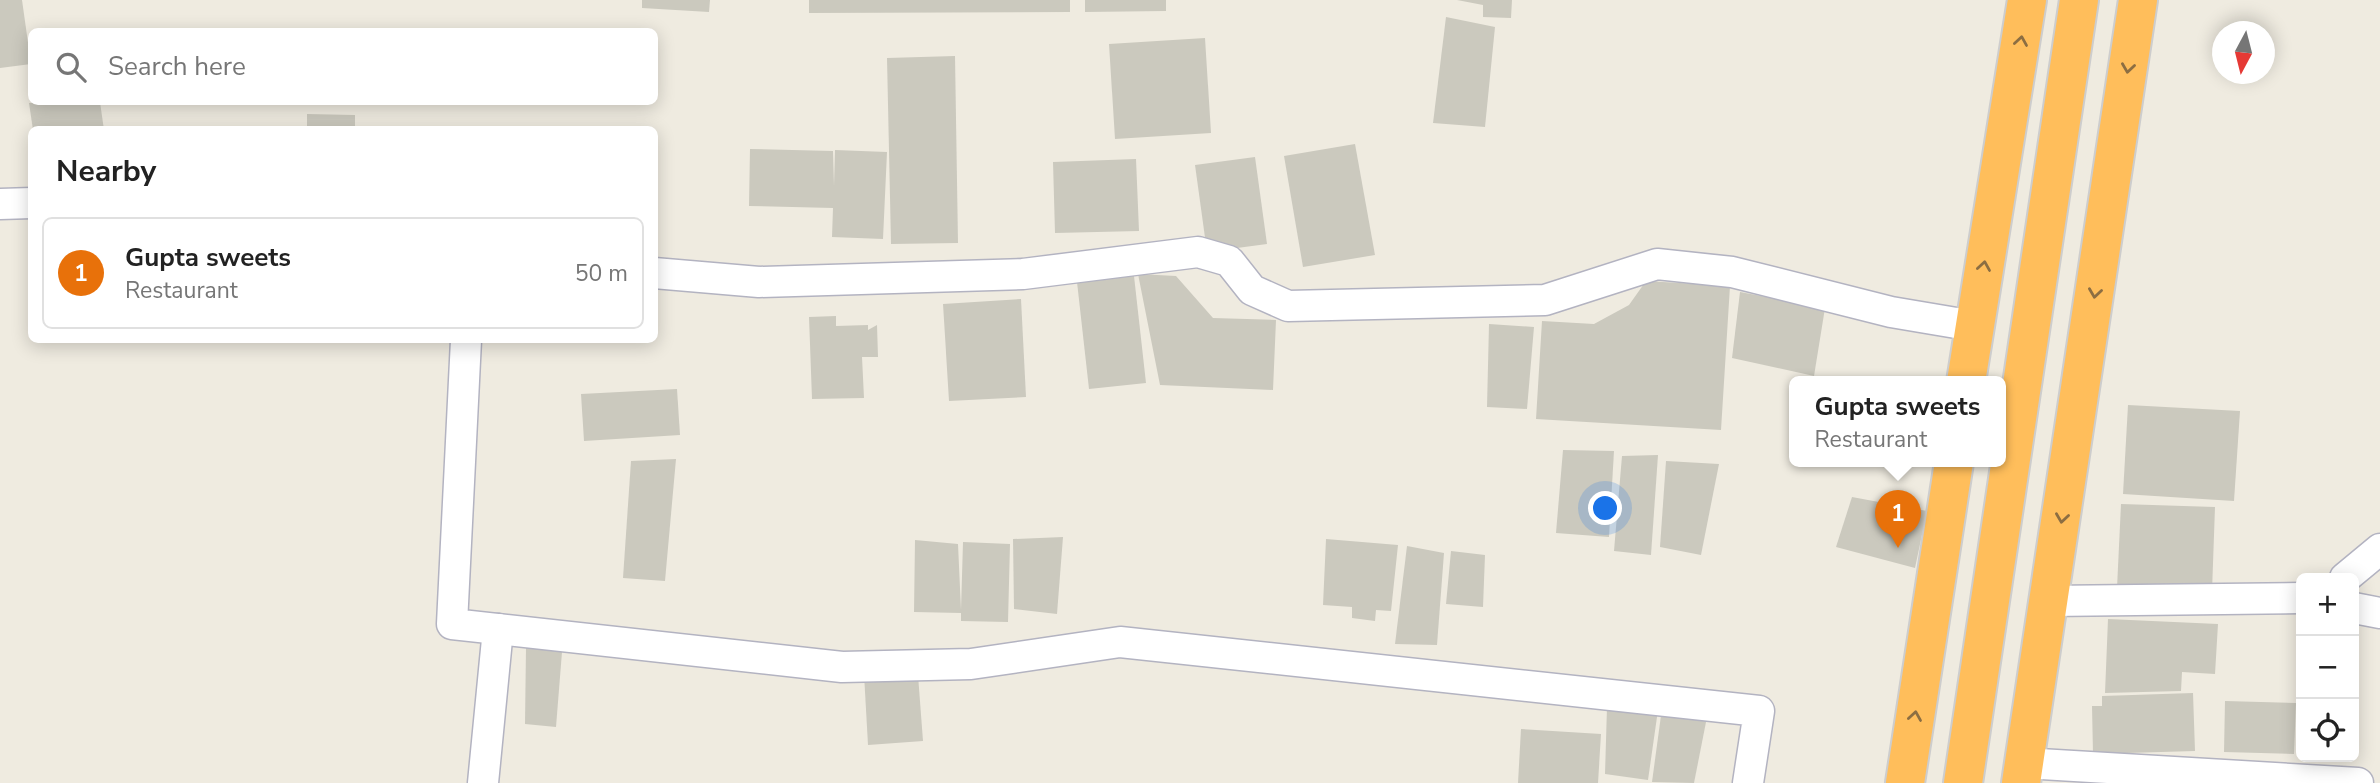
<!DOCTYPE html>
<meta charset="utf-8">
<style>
:root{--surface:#fff;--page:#f6f6f6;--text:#222;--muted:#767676;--line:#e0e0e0;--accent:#b45309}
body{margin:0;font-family:"Nunito Sans",sans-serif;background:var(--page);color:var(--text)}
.controls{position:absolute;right:21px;bottom:21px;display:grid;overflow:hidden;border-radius:10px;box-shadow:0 4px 18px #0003}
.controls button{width:63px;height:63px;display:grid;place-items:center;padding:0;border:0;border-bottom:2px solid var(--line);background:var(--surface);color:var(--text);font:35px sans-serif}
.compass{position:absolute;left:2212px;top:21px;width:63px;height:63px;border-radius:50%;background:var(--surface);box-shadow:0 4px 18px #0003;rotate:187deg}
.you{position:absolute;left:1606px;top:509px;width:24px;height:24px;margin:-18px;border:5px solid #fff;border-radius:50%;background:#1a73e8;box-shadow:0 0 0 10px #1a73e833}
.badge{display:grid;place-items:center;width:46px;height:46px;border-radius:50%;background:var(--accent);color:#fff;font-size:23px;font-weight:700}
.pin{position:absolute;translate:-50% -58px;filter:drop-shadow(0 2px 4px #0008)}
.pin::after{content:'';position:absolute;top:37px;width:24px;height:21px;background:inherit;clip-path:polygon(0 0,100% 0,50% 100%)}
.popup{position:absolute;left:1789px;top:376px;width:217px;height:91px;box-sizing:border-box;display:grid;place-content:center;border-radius:10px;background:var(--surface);filter:drop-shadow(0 2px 5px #0005);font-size:23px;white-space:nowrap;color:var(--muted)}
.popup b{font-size:26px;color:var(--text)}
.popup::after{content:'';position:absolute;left:50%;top:100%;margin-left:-14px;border:14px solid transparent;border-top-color:var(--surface)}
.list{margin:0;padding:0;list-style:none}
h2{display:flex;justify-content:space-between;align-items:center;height:91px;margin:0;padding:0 28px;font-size:30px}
h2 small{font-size:23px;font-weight:400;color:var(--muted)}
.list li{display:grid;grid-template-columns:46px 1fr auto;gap:21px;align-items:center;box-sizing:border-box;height:112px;margin:0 14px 14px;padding:0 14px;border:2px solid var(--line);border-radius:10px}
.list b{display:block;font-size:26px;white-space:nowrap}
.list p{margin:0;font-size:23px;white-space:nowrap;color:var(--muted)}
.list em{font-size:23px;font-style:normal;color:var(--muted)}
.icon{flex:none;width:38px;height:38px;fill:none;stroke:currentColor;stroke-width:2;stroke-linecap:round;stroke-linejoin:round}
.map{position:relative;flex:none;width:2380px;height:783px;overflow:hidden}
.search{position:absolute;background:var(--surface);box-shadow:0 4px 18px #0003;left:28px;top:28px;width:630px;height:77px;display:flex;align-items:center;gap:18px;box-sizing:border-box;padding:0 24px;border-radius:10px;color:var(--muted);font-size:26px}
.panel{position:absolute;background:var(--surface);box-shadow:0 4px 18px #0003;left:28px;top:126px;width:630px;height:217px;border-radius:10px}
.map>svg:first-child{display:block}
</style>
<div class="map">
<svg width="2380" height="783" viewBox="0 0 2380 783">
<rect width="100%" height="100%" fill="#efebe0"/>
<g fill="#cbc9be">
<path d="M0,0h22l9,64 -31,4z"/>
<path d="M642,0h68l-1,12 -67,-4z"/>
<path d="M809,0h261v12l-261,1z"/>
<path d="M1085,0h81v11l-81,1z"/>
<path d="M1457,0h55l-1,18 -28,-1v-12z"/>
<path d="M1446,17l49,10 -10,100 -52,-4z"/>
<path d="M1205,38l6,95 -96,6 -6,-95z"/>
<path d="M955,56l3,187 -67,1 -4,-186z"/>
<path d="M100,102l4,28h-71l-4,-27z"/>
<path d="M307,114l48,1v15h-48z"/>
<path d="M1355,144l20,111 -72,12 -19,-111z"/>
<path d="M750,149l83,2 1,35 1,-36 52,2 -4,87 -51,-2 1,-29 -84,-2z"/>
<path d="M1255,157l12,87 -60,8 -12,-87z"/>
<path d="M1136,159l3,72 -84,2 -2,-71z"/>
<path d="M1138,274l38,2 37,42 63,2 -3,70 -113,-5z"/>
<path d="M1134,276l12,107 -57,6 -12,-107z"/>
<path d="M1646,281l84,5 -9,144 -185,-11 6,-98 52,3 35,-19z"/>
<path d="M1740,292l85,16 -11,68 -82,-18z"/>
<path d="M1021,299l5,98 -77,4 -6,-97z"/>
<path d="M836,316v10l32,-1v5l9,-5 1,32h-16l2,41 -52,1 -3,-82z"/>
<path d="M1489,324l45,3 -7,82 -40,-2z"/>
<path d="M677,389l3,46 -96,6 -3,-47z"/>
<path d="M2128,405l112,6 -6,90 -111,-7z"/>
<path d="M1563,450l51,1 -5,86 -53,-4z"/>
<path d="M1658,455l-7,100 -37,-4 8,-95z"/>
<path d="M676,459l-11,122 -42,-3 8,-117z"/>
<path d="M1666,461l53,3 -18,91 -41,-8z"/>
<path d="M1852,497l75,14 -12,57 -79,-21z"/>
<path d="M2121,504l94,3 -3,85 -95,-4z"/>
<path d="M1063,537l-6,77 -43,-5 -1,-70z"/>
<path d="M1326,539l72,6 -7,66 -15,-1 -1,11 -23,-3v-11l-29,-2z"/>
<path d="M915,540l43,4 3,66 2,-68 47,2 -2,78 -47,-1v-8l-47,-1z"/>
<path d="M1407,546l37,7 -7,92 -42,-1z"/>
<path d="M1451,551l34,4 -2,52 -37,-3z"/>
<path d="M2108,619l110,5 -3,50 -33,-2 -1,19 -76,2z"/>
<path d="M526,647l36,5 -6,75 -31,-3z"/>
<path d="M864,674l54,1 5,66 -55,4z"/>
<path d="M2193,693l2,58 -102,3 -1,-48h10v-10z"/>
<path d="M2225,701l71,2 -2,51 -70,-2z"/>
<path d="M1607,707l51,3 -10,70 -43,-6z"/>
<path d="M1662,708l45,9 -13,66 -42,-1z"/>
<path d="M1521,729l80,5 -3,49h-80z"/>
</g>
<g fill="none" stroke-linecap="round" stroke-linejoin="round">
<g stroke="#b3b3c1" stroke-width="33">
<g id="street">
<path d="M0,204l32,-1"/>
<path d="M654,273l105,9 264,-8 175,-22 31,9 23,29 36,16 257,-6 112,-36 75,8 159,40 83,14"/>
<path d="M466,340l-14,284 390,43 129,-3 149,-22 639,69 -11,72"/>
<path d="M2345,578l35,-29"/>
<path d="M2049,601l252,-3"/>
<path d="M2354,608l26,5"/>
<path d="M2024,763l334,20"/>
<path d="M483,783l15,-154"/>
</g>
</g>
<g stroke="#cdcdcd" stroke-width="42">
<g id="highway">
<path d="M1966,382l61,-382"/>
<path d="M1905,783l49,-321"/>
<path d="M1963,783l116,-783"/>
<path d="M2021,783l117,-783"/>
</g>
</g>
<use href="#street" stroke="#fff" stroke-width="30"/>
<use href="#highway" stroke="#ffbe5b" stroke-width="38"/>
</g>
<defs><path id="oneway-chevron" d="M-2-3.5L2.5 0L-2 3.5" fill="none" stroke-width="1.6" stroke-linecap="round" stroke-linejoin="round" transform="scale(1.75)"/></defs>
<g stroke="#8c6e42">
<use href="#oneway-chevron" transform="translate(2021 41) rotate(-81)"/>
<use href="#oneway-chevron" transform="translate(2128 68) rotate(98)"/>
<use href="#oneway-chevron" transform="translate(1984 266) rotate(-81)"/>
<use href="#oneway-chevron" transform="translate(2095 293) rotate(98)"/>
<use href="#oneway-chevron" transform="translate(2062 518) rotate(98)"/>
<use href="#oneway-chevron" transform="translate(1915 716) rotate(-81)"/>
</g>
</svg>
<div class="controls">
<button>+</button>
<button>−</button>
<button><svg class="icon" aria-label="locate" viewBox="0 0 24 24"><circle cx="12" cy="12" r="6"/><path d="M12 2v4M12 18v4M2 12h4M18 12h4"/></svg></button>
</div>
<svg class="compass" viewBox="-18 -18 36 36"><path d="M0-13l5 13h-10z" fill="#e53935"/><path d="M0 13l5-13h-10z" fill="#767676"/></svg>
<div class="you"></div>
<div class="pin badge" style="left:1898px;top:548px;background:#e8710a">1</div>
<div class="popup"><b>Gupta sweets</b>Restaurant</div>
<div class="search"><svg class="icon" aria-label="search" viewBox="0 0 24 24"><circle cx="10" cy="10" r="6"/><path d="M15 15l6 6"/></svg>Search here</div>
<section class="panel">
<h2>Nearby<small></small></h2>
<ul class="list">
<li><span class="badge" style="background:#e8710a">1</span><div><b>Gupta sweets</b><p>Restaurant</p></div><em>50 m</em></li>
</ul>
</section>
</div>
